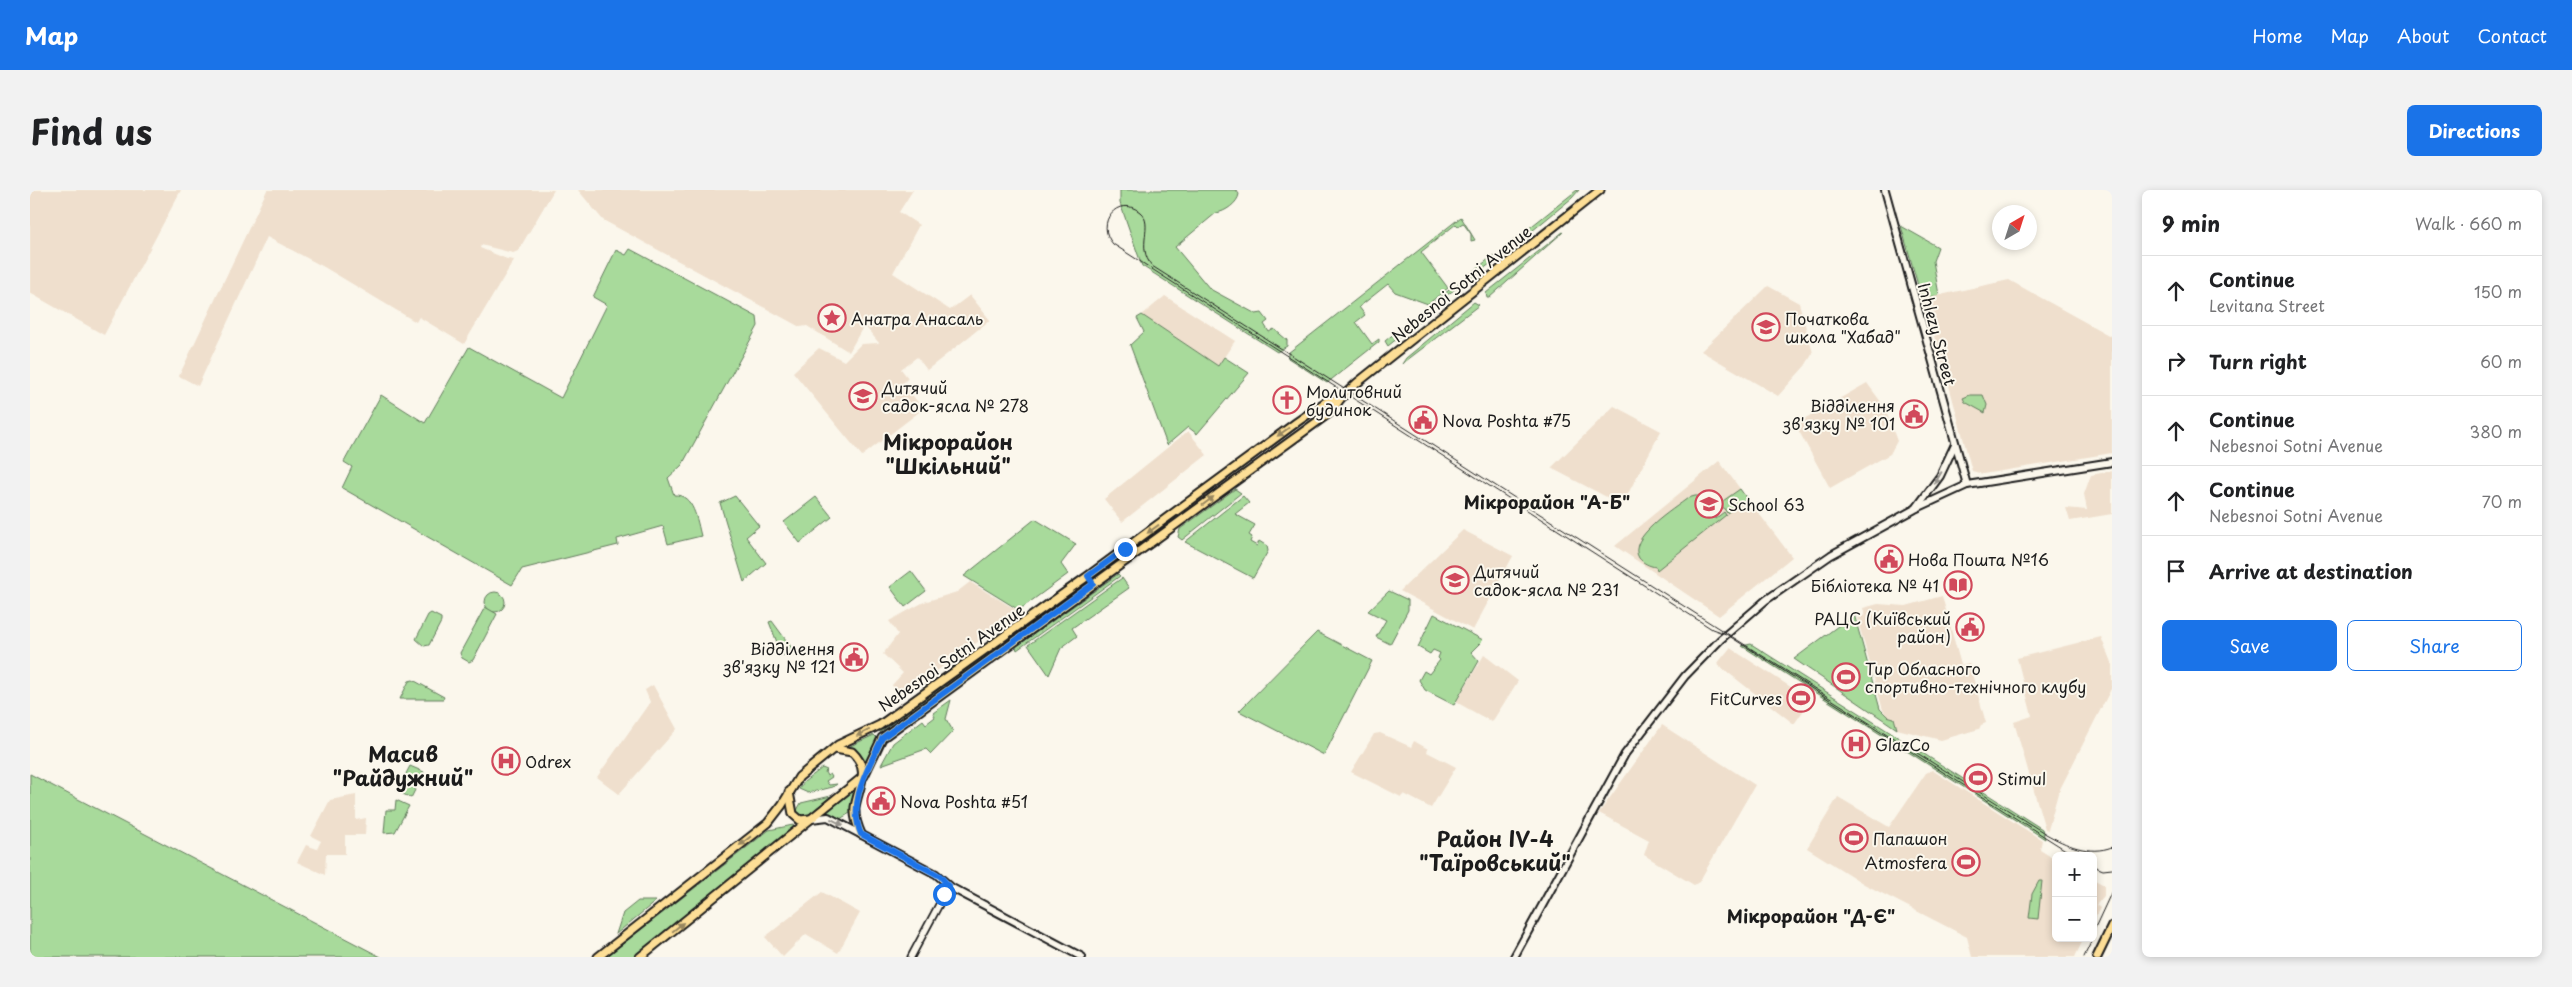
<!DOCTYPE html>
<meta charset="utf-8">
<style>
:root{--surface:#fff;--page:#f2f2f2;--text:#202124;--muted:#757577;--line:#e0e0e0;--accent:#1a73e8}
body{margin:0;font-family:"Playpen Sans",sans-serif;background:var(--page);color:var(--text)}
.controls{position:absolute;right:15px;bottom:15px;display:grid;overflow:hidden;border-radius:8px;box-shadow:0 2px 8px #0003}
.controls button{width:45px;height:45px;display:grid;place-items:center;padding:0;border:0;border-bottom:1px solid var(--line);background:var(--surface);color:var(--text);font:25px sans-serif}
.compass{position:absolute;left:1962px;top:15px;width:45px;height:45px;border-radius:50%;background:var(--surface);box-shadow:0 2px 8px #0003;rotate:39deg}
.stop{position:absolute;width:15px;height:15px;margin:-11px;border:4px solid #1a73e8;border-radius:50%;background:#fff}
.stop.end{background:#1a73e8;border-color:#fff;box-shadow:0 1px 5px #0008}
.list{margin:0;padding:0;list-style:none}
h2{display:flex;justify-content:space-between;align-items:center;height:65px;margin:0;padding:0 20px;font-size:21px}
h2 small{font-size:16px;font-weight:400;color:var(--muted)}
.list li{display:grid;grid-template-columns:32px 1fr auto;gap:15px;align-items:center;box-sizing:border-box;height:70px;padding:0 20px;border-top:1px solid var(--line)}
.list b{display:block;font-size:19px;white-space:nowrap}
.list p{margin:0;font-size:16px;white-space:nowrap;color:var(--muted)}
.list em{font-size:16px;font-style:normal;color:var(--muted)}
.actions{display:flex;gap:10px;padding:15px 20px}
.actions a{flex:1;padding:11px 0;border:1px solid var(--accent);border-radius:8px;text-align:center;font-size:18px;color:var(--accent)}
.actions .main{background:var(--accent);color:#fff}
.icon{flex:none;width:28px;height:28px;fill:none;stroke:currentColor;stroke-width:2;stroke-linecap:round;stroke-linejoin:round}
.map{position:relative;flex:none;width:2082px;height:767px;overflow:hidden;border-radius:8px}
header{display:flex;align-items:center;gap:30px;box-sizing:border-box;height:70px;padding:0 25px;background:var(--accent);color:#fff}
header strong{font-size:24px}
nav{display:flex;gap:28px;margin-inline-start:auto;font-size:18px}
.intro{display:flex;align-items:center;justify-content:space-between;box-sizing:border-box;height:120px;padding:0 30px}
h1{margin:0;font-size:35px}
.button{padding:12px 22px;border-radius:8px;background:var(--accent);color:#fff;font-size:18px;font-weight:700}
main{display:flex;gap:30px;padding:0 30px}
aside{flex:1;background:var(--surface);border-radius:8px;box-shadow:0 2px 8px #0003}
.map>svg:first-child{display:block}
</style>
<header>
<strong>Map</strong>
<nav><a>Home</a><a>Map</a><a>About</a><a>Contact</a></nav>
</header>
<div class="intro"><h1>Find us</h1><a class="button">Directions</a></div>
<main>
<div class="map">
<svg width="2082" height="767" viewBox="0 0 2082 767">
<rect width="100%" height="100%" fill="#fbf7ec"/>
<filter id="ink" filterUnits="userSpaceOnUse"><feTurbulence type="fractalNoise" baseFrequency=".02" numOctaves="2"/><feDisplacementMap in="SourceGraphic" scale="10" xChannelSelector="R" yChannelSelector="G"/><feConvolveMatrix kernelMatrix="1 2 1 2 8 2 1 2 1" color-interpolation-filters="sRGB"/></filter>
<g filter="url(#ink)">
<g fill="#efdfcd">
<path d="M0,0h151l-77,145 -74,-42z"/>
<path d="M237,0h287l-36,61 -5,2 -32,-8 -1,3 27,11 7,1 -50,84 -45,-27 -3,5 -92,-55 -57,-30 -69,149 -19,-10z"/>
<path d="M548,0h335l-14,22 20,13 -26,48 57,37 20,-15 20,25 -63,50 -10,-13 -16,12 7,9 -5,5 20,26 -61,47 -69,-84 26,-24 25,13 17,-17 18,-1 -15,-18 -15,27 -42,-26 -7,1 -197,-107z"/>
<path d="M1979,90l103,57v116l-129,21 -11,-3 -28,-104 -22,-68z"/>
<path d="M1738,96l31,17 14,50 -8,13 -27,30 -77,-45z"/>
<path d="M1135,106l70,45 -17,25 -76,-51z"/>
<path d="M1837,193l17,23 13,35 -7,13 -60,34 -35,-64z"/>
<path d="M1584,216l47,25 -39,74 -71,-37z"/>
<path d="M1158,241l19,24 -85,67 -18,-23z"/>
<path d="M1689,271l73,96 -73,59 -104,-70z"/>
<path d="M2082,281v43l-42,7 -4,-13 21,2 -3,-16 7,-19z"/>
<path d="M1433,340l50,26 -40,74 -73,-39z"/>
<path d="M940,392l50,30 -120,85 -8,-12 11,-12 -20,-19 15,-20 -9,-13 35,-19 33,-10z"/>
<path d="M1912,406l19,69 8,-2 17,60 -5,2 -2,4 -38,11 -44,-11 -3,-11 -7,-2 -4,-6 -26,-92 8,-3 -2,-7 15,-4 28,2z"/>
<path d="M2071,447l11,28v22l-54,106 -10,37 -3,-1 -31,-107 18,-6 -15,-58z"/>
<path d="M1700,458l81,52 -17,24 -77,-60z"/>
<path d="M1454,465l34,26 -26,41 -36,-20z"/>
<path d="M623,495l24,44 -58,65 -22,-17 53,-75 -5,-12z"/>
<path d="M1632,535l93,60 -56,97 -5,3 -50,-30 5,-15 -50,-27z"/>
<path d="M1350,543l31,14 3,-6 14,8 -1,3 29,15 -25,41 -27,-14 -3,3 -50,-25 23,-38z"/>
<path d="M1902,580l110,70 -2,10 16,10v78h28l-9,19h-103l-5,-20 -103,-53 -57,-36 31,-51 51,30 37,-54z"/>
<path d="M326,605v25l10,-2 -1,17h-20v19h-19l-1,21 -28,-13 9,-17 11,4 4,-8 -10,-5 19,-36z"/>
<path d="M2063,689l11,6v11l-8,9 4,3 -7,13z"/>
<path d="M792,702l38,21 -22,40 -32,-19 -23,23 -18,-20z"/>
</g>
<g fill="#a8da9b" stroke="#627b5c">
<path d="M1090,0h116l3,4c-1,9 -14,18 -23,19l-41,34 35,42 46,25 6,-1 6,8 -4,3 5,8 5,-3 13,11v6l-10,6 -135,-86 -22,-63z"/>
<path d="M1547,0h2l-7,8 -63,52 -6,-1z"/>
<path d="M1431,27l14,23 -4,1v-7l-8,-11 -5,3 -2,-2 -35,28 27,36 -20,16 -33,-12 -7,-8 -29,23 6,8 -9,7 16,22 7,-5v3l-52,41 -39,-25v-5z"/>
<path d="M1871,36l37,21 -5,14 6,34 -17,4z"/>
<path d="M1533,42l-74,66h-2l-1,-5z"/>
<path d="M600,59l127,68 1,9 -76,139 -14,13 6,17c20,-1 23,26 27,41l-33,8 -5,-18 -46,13 1,6 -96,24 -10,16 -170,-97 10,-21 -8,-5 37,-67 44,28 44,-76 92,51 46,-93 -14,-8 23,-47 10,5z"/>
<path d="M1464,65l1,5c-20,16 -41,29 -61,45h-4z"/>
<path d="M1444,112l5,3 -77,59 4,-6z"/>
<path d="M1392,121l4,4 -38,31 -3,-5z"/>
<path d="M1112,125l76,51 6,-9 25,16 -52,61 -9,-7 -21,18 -37,-100 14,-13 -7,-14z"/>
<path d="M1940,205h13l4,10 -2,8 -20,-11 -2,-4z"/>
<path d="M1205,299l6,4 -59,47 -4,-3 2,-8z"/>
<path d="M1710,299l7,10 -20,14 -7,-10z"/>
<path d="M705,306l24,30 -13,11 20,26 -22,19 -24,-79z"/>
<path d="M1213,306l6,7 -14,11 20,11 -6,10 3,2 -2,5 7,4 2,-5 8,5 1,5 -15,27 -68,-36z"/>
<path d="M1665,306h6l11,7 3,16 9,-7 2,3 -69,55 -1,-3c-7,-1 -13,-4 -17,-9 -13,-20 35,-49 49,-60z"/>
<path d="M786,307l16,20 -32,26 -16,-21z"/>
<path d="M1005,329l41,25 -15,20 7,10 -49,36 -55,-34z"/>
<path d="M881,381l15,20 -21,16 -15,-20z"/>
<path d="M1088,384l2,2 -103,74 -1,-3z"/>
<path d="M1092,388l7,10 -57,40 5,8 -16,12 -12,27 -21,-30z"/>
<path d="M1056,393l-206,149 -1,-1z"/>
<path d="M1359,401l19,9v10l-18,34 -14,-7 10,-17 -18,-9z"/>
<circle cx="465" cy="412" r="10"/>
<path d="M455,417l12,7 -24,46 -4,2 -7,-4 -2,-5z"/>
<path d="M401,423l10,5v4l-12,23 -5,1 -8,-7 12,-24z"/>
<path d="M1404,424l49,26 -12,12 8,9 -25,44 -29,-15 -6,-10 5,-9 5,3 11,-14 -2,-2 2,-5 -7,-3 -3,4 -12,-7z"/>
<path d="M1824,424l26,95 7,7 7,2 3,11 -103,-70z"/>
<path d="M742,431l25,34h-15l-13,-33z"/>
<path d="M1287,442l55,29 -48,94 -85,-44z"/>
<path d="M1721,454l291,185 3,10 -303,-193z"/>
<path d="M383,490l31,17 -1,2h-43l9,-18z"/>
<path d="M921,510l-5,19 7,12 -22,23 -5,-5 -45,16 12,-22 30,-23 3,4 9,-7 -2,-4z"/>
<path d="M844,545l3,3 -12,25 -9,-14 -8,-2z"/>
<path d="M380,576l14,6 -13,26 -14,-7z"/>
<path d="M792,578l5,2 -2,2 2,4 3,-2 2,3 -6,4 3,4 8,-1 -4,3 -25,6 -9,-4 5,-7z"/>
<path d="M0,584l351,183h-351z"/>
<path d="M827,599l-7,24 -10,6 -14,-7z"/>
<path d="M801,606l-23,19 -9,1 -3,-4 5,-9z"/>
<path d="M366,610l13,6 -14,26 -11,1 2,-23h9z"/>
<path d="M763,635l1,4 -6,6 -154,122h-28l163,-127z"/>
<path d="M2009,691h3l-4,38 -9,-1 3,-24z"/>
<path d="M608,711h18l-40,33 7,-21z"/>
</g>
<g fill="none" stroke-linecap="round" stroke-linejoin="round">
<g stroke="#1c1c1c" stroke-width="9">
<path id="tertiary" d="M881,767l38,-71"/>
</g>
<g stroke="#1c1c1c" stroke-width="10">
<g id="secondary">
<path d="M1855,0l82,295"/>
<path d="M1887,317l23,-31 15,-32"/>
<path d="M781,629l17,-2 108,57 16,14 130,69"/>
<path d="M1484,767l111,-203 60,-78 36,-37 45,-39 65,-45 84,-46 52,-24 145,-23"/>
</g>
</g>
<g stroke="#1c1c1c" stroke-width="11">
<g id="primary">
<path d="M805,559l17,3c19,18 7,33 3,55 -1,10 2,18 6,27"/>
<path d="M759,602l4,22 7,6 10,-1"/>
<path d="M568,767l170,-134 14,-18 17,-28 39,-32 42,-20 208,-149 209,-154 30,-21 13,-2"/>
<path d="M610,767l224,-181 18,-38 450,-327 8,-12 17,-16 243,-193"/>
<path d="M2067,767l15,-31"/>
</g>
</g>
<use href="#tertiary" stroke="#fbf7ec" stroke-width="5.5"/>
<use href="#secondary" stroke="#fbf7ec" stroke-width="6"/>
<use href="#primary" stroke="#fdde96" stroke-width="7"/>
<g stroke="#1c1c1c" stroke-width="1">
<path d="M2045,666l-349,-222 -14,-5 -599,-385c-19,-21 5,-50 27,-32 15,13 -5,34 12,54l563,360 331,208c20,11 43,22 66,13"/>
<path d="M2063,676l10,4 9,-1"/>
<path d="M2063,742l19,-41"/>
<path d="M2054,767l9,-19"/>
</g>
</g>
<defs><path id="oneway-solid" d="M-6-.8H1V-3.2L6.5 0L1 3.2V.8H-6Z" transform="scale(1.25)"/></defs>
<g fill="#98875f">
<use href="#oneway-solid" transform="translate(1253 242) rotate(144)"/>
<use href="#oneway-solid" transform="translate(1178 311) rotate(-37)"/>
<use href="#oneway-solid" transform="translate(1123 339) rotate(144)"/>
<use href="#oneway-solid" transform="translate(833 543) rotate(154)"/>
<use href="#oneway-solid" transform="translate(715 651) rotate(142)"/>
<use href="#oneway-solid" transform="translate(648 737) rotate(-39)"/>
</g>
<g fill="#97948e">
<use href="#oneway-solid" transform="translate(1908 288) rotate(120)"/>
<use href="#oneway-solid" transform="translate(807 632) rotate(27)"/>
</g>
</g>
<g fill="none" stroke-linecap="round" stroke-linejoin="round" filter="url(#ink)">
<path stroke="#1a73e8" stroke-width="6" d="M914,704l5,-8 -9,-10 -79,-42c-14,-33 8,-66 21,-96l211,-154 -5,-8 37,-27"/>
</g>
<defs>
<g id="sight-ring" transform="scale(1.4375)"><circle r="9.5" fill="#fbf7ec" stroke="#d1495b" stroke-width="1.5"/><path d="M0-6L1.8-2.2L6-1.7L2.9 1.2L3.7 5.4L0 3.3L-3.7 5.4L-2.9 1.2L-6-1.7L-1.8-2.2Z" fill="#d1495b"/></g>
<g id="school-ring" transform="scale(1.4375)"><circle r="9.5" fill="#fbf7ec" stroke="#d1495b" stroke-width="1.5"/><path d="M0-5L7-2L0 1L-7-2ZM-4 1L0 2.5L4 1V4Q0 6-4 4Z" fill="#d1495b"/></g>
<g id="church-ring" transform="scale(1.4375)"><circle r="9.5" fill="#fbf7ec" stroke="#d1495b" stroke-width="1.5"/><path d="M-1.2-6h2.4v3.5h3.3v2.4h-3.3V6h-2.4V-.1h-3.3v-2.4h3.3Z" fill="#d1495b"/></g>
<g id="civic-ring" transform="scale(1.4375)"><circle r="9.5" fill="#fbf7ec" stroke="#d1495b" stroke-width="1.5"/><path d="M-.6-6.5H3V-4.5H.6V-3L4-1V1h2V6H-6V1h2V-1L-.6-3ZM-1.2 2.5V6h2.4V2.5Z" fill="#d1495b"/></g>
<g id="library-ring" transform="scale(1.4375)"><circle r="9.5" fill="#fbf7ec" stroke="#d1495b" stroke-width="1.5"/><path d="M-6-4Q-3-5.5-.7-3.5V5Q-3 3-6 4ZM6-4Q3-5.5 .7-3.5V5Q3 3 6 4Z" fill="#d1495b"/></g>
<g id="stadium-ring" transform="scale(1.4375)"><circle r="9.5" fill="#fbf7ec" stroke="#d1495b" stroke-width="1.5"/><path d="M0-5a6.5 5 0 1 0 0 10a6.5 5 0 1 0 0-10ZM-3.5-1.8h7v3.6h-7Z" fill="#d1495b"/></g>
<g id="hospital-ring" transform="scale(1.4375)"><circle r="9.5" fill="#fbf7ec" stroke="#d1495b" stroke-width="1.5"/><path d="M-5-5h3v3.5h4V-5h3V5h-3V1.5h-4V5h-3Z" fill="#d1495b"/></g>
</defs>
<g fill-rule="evenodd">
<use href="#sight-ring" x="802" y="128"/>
<use href="#school-ring" x="1736" y="137"/>
<use href="#school-ring" x="833" y="206"/>
<use href="#church-ring" x="1257" y="210"/>
<use href="#civic-ring" x="1884" y="224"/>
<use href="#civic-ring" x="1393" y="230"/>
<use href="#school-ring" x="1679" y="314"/>
<use href="#civic-ring" x="1859" y="369"/>
<use href="#school-ring" x="1425" y="390"/>
<use href="#library-ring" x="1928" y="395"/>
<use href="#civic-ring" x="1940" y="437"/>
<use href="#civic-ring" x="824" y="467"/>
<use href="#stadium-ring" x="1816" y="487"/>
<use href="#stadium-ring" x="1771" y="508"/>
<use href="#hospital-ring" x="1826" y="554"/>
<use href="#hospital-ring" x="476" y="571"/>
<use href="#stadium-ring" x="1948" y="588"/>
<use href="#civic-ring" x="851" y="611"/>
<use href="#stadium-ring" x="1824" y="648"/>
<use href="#stadium-ring" x="1936" y="672"/>
</g>
<g text-anchor="middle" dominant-baseline="central" stroke-width="4" stroke-linejoin="round" paint-order="stroke">
<g font-size="16" fill="#1c1c1c" stroke="#fbf7ec">
<text transform="translate(1431 93) rotate(-39)">Nebesnoi Sotni Avenue</text>
<text transform="translate(1908 144) rotate(75)">Inhlezy Street</text>
<text transform="translate(921 467) rotate(-35)">Nebesnoi Sotni Avenue</text>
</g>
<g font-size="16" fill="#1c1c1c" stroke="#fbf7ec" text-anchor="start">
<text x="821" y="128">Анатра Анасаль</text>
<text x="1755" y="128">Початкова<tspan x="1755" dy="18">школа "Хабад"</tspan></text>
<text x="852" y="197">Дитячий<tspan x="852" dy="18">садок-ясла № 278</tspan></text>
<text x="1276" y="201">Молитовний<tspan x="1276" dy="18">будинок</tspan></text>
<text x="1865" y="215" text-anchor="end">Відділення<tspan x="1865" dy="18">зв'язку № 101</tspan></text>
<text x="1412" y="230">Nova Poshta #75</text>
<text x="1698" y="314">School 63</text>
<text x="1878" y="369">Нова Пошта №16</text>
<text x="1444" y="381">Дитячий<tspan x="1444" dy="18">садок-ясла № 231</tspan></text>
<text x="1909" y="395" text-anchor="end">Бібліотека № 41</text>
<text x="1921" y="428" text-anchor="end">РАЦС (Київський<tspan x="1921" dy="18">район)</tspan></text>
<text x="805" y="458" text-anchor="end">Відділення<tspan x="805" dy="18">зв'язку № 121</tspan></text>
<text x="1835" y="478">Тир Обласного<tspan x="1835" dy="18">спортивно-технічного клубу</tspan></text>
<text x="1752" y="508" text-anchor="end">FitCurves</text>
<text x="1845" y="554">GlazCo</text>
<text x="495" y="571">Odrex</text>
<text x="1967" y="588">Stimul</text>
<text x="870" y="611">Nova Poshta #51</text>
<text x="1843" y="648">Папашон</text>
<text x="1917" y="672" text-anchor="end">Atmosfera</text>
</g>
<g font-size="18" font-weight="bold" fill="#1c1c1c" stroke="#fbf7ec">
<text x="1517" y="311">Мікрорайон "А-Б"</text>
<text x="1781" y="725">Мікрорайон "Д-Є"</text>
</g>
<g font-size="21" font-weight="bold" fill="#1c1c1c" stroke="#fbf7ec">
<text x="918" y="251">Мікрорайон<tspan x="918" dy="24">"Шкільний"</tspan></text>
<text x="373" y="563">Масив<tspan x="373" dy="24">"Райдужний"</tspan></text>
<text x="1465" y="648">Район IV-4<tspan x="1465" dy="24">"Таїровський"</tspan></text>
</g>
</g>
</svg>
<div class="controls">
<button>+</button>
<button>−</button>
</div>
<svg class="compass" viewBox="-18 -18 36 36"><path d="M0-13l5 13h-10z" fill="#e53935"/><path d="M0 13l5-13h-10z" fill="#757577"/></svg>
<div class="stop" style="left:914px;top:704px"></div>
<div class="stop end" style="left:1095px;top:359px"></div>
</div>
<aside>
<h2>9 min<small>Walk · 660 m</small></h2>
<ul class="list">
<li><svg class="icon" aria-label="ahead" viewBox="0 0 24 24"><path d="M12 20V5M6 11l6-6 6 6"/></svg><div><b>Continue</b><p>Levitana Street</p></div><em>150 m</em></li>
<li><svg class="icon" aria-label="right" viewBox="0 0 24 24"><path d="M7 20v-9h11M14 6l5 5-5 5"/></svg><div><b>Turn right</b></div><em>60 m</em></li>
<li><svg class="icon" aria-label="ahead" viewBox="0 0 24 24"><path d="M12 20V5M6 11l6-6 6 6"/></svg><div><b>Continue</b><p>Nebesnoi Sotni Avenue</p></div><em>380 m</em></li>
<li><svg class="icon" aria-label="ahead" viewBox="0 0 24 24"><path d="M12 20V5M6 11l6-6 6 6"/></svg><div><b>Continue</b><p>Nebesnoi Sotni Avenue</p></div><em>70 m</em></li>
<li><svg class="icon" aria-label="arrive" viewBox="0 0 24 24"><path d="M6 21V4h12l-3 4 3 4H6"/></svg><div><b>Arrive at destination</b></div></li>
</ul>
<div class="actions"><a class="main">Save</a><a>Share</a></div>
</aside>
</main>
